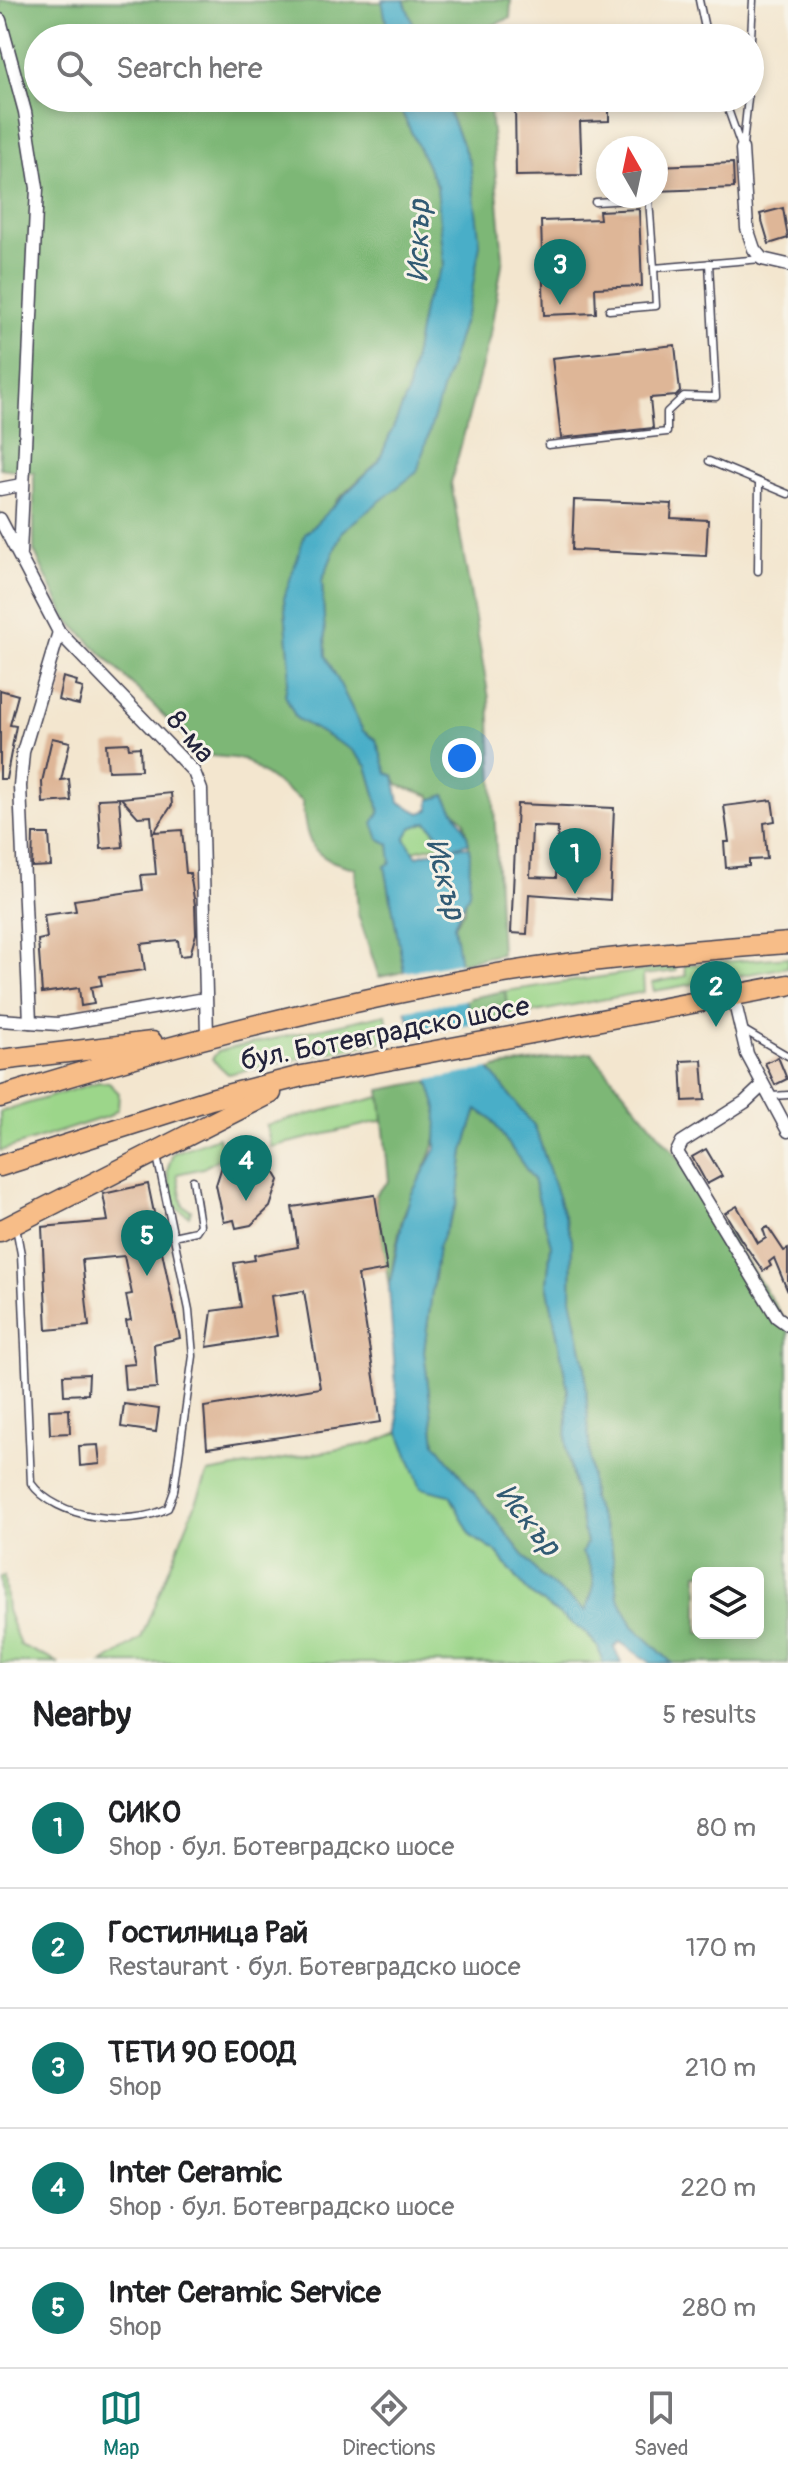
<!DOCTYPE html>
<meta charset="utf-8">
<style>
:root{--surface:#fff;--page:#f6f6f6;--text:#202124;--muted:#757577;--line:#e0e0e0;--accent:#0f766e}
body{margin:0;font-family:Pangolin,sans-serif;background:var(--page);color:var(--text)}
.controls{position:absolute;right:24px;bottom:24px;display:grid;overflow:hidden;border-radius:12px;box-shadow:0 4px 12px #0003}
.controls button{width:72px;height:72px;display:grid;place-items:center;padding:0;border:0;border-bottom:2px solid var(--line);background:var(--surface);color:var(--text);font:40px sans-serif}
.compass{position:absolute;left:596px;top:136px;width:72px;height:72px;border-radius:50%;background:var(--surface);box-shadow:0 4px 12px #0003;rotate:351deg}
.you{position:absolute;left:462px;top:758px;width:28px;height:28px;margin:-20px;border:6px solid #fff;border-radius:50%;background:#1a73e8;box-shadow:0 0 0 12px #1a73e833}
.badge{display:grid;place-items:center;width:52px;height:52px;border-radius:50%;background:var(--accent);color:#fff;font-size:26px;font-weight:700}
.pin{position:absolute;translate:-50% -66px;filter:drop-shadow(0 2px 4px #0008)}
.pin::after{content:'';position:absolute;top:42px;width:28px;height:24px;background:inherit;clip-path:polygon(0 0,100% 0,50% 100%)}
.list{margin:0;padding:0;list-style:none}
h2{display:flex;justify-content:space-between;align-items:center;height:104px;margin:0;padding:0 32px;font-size:34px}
h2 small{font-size:26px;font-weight:400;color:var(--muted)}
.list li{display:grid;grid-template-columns:52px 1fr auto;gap:24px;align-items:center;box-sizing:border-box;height:120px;padding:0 32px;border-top:2px solid var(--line)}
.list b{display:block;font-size:30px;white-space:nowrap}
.list p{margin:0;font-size:26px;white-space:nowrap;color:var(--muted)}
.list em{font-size:26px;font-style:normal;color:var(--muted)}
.icon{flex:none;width:44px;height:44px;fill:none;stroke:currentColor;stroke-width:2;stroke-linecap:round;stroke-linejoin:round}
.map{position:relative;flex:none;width:788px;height:1663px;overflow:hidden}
.search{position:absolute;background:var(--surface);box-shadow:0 4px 12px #0003;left:24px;right:24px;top:24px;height:88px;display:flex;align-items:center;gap:20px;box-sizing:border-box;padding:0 28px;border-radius:44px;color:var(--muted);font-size:30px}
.sheet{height:704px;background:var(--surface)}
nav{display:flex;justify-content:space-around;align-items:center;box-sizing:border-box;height:112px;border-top:2px solid var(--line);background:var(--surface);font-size:22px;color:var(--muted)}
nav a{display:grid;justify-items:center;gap:4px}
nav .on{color:var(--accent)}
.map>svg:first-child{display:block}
</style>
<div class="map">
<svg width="788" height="1663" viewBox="0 0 788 1663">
<rect width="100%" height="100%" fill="#f7f3e8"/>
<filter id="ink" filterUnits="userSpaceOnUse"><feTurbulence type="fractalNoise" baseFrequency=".0125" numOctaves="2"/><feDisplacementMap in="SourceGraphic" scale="16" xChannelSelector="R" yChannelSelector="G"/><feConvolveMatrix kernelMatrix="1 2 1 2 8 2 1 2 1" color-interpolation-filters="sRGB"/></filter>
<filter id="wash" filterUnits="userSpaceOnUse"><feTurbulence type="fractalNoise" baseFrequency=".006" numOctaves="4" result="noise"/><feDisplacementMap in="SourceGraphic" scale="32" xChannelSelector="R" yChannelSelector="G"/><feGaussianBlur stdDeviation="1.8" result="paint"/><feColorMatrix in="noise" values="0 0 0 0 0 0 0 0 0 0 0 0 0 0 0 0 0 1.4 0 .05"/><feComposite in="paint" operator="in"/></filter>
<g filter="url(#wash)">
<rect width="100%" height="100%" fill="#f3e6cf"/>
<g fill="#9cd68a" stroke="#5f7c62" stroke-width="2">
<path d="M427,822l19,22 -33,7 -8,-12 6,-11z"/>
<path d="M788,957v10l-134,24 -2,-8 34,-7 -2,-11z"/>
<path d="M676,966v5l-33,4 1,17 -136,25 -3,-26z"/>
<path d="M386,1014l3,26 -161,34 -16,-15 6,-8z"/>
<path d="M98,1082l11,1 10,10 -1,16 -9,7 -109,35v-39z"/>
<path d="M380,1097l5,23 -114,27 -5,-22z"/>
<path d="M218,1137l5,19 -20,12 -26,6 6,32 8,4 -2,6 -14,-9 -8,-36 6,-18z"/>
<path d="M399,1432l22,56 29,7 21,41 25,16 34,42 57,40 11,13 5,16h-500l38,-25 67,-165 165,-30z"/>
<path d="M4,1576l3,34 13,35 39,18h-59v-86z"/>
</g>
<g fill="#7db776" stroke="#506c58" stroke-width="2" fill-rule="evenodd">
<path d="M0,0l383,2 6,36h-351v60h357l42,88 7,79 -20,39 -17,92 -28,65 -42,39 -53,98 6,68 -5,29 11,23 56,32 15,16 22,78 3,20 -7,2 19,106 -25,5 -21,-63 -3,-46c-45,-10 -48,-23 -53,-67l-59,-42 -40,-4 -137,-137 -32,-67v-78l-34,-5z"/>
<path d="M404,0h107l-1,18 -24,10v10h-68z"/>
<path d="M443,98h46l14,160 -13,77 -39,148 38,215 12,256 -43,9 -4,-38 11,-16 4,-66 -5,-23 -13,-12 -6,-13 -15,5 1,-4 -33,-11 -4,-9 -7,-2 -11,-34 -13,-9 -37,-74 -4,-76 20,-50 75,-60 53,-308z"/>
<path d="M505,991l3,26 -36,7 -7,-25z"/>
<path d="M591,1052l87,105 110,168v338h-116l-39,-37 -15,-29 -7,-54 -19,-43 -7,-134 -14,-68 1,-58 -37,-113 -46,-58zM698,1573h60v60h-60z"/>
<path d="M427,1081c32,48 -11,94 -25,139 -6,22 -9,45 -13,67l-14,-92 14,-14 -9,-91z"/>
<path d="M477,1109l14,10 42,60 18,66 -4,38 21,107 -2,57 20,96 -4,10c16,23 13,32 4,58l-46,-35 -105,-133 -11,-92 14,-105 19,-42 7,-53z"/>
</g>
<g fill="#48aec8" stroke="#356882" stroke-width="2" fill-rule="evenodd">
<path d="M382,0h22l14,38h-29z"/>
<path d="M395,98h48l27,65 10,81 -9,53 -54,175 -75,59 -20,50 4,75 37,75 13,9 11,33 7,3 5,26 21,11 9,-3 1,-10 15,-5c9,19 20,27 24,48l-16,4h16l1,6 -1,40 -15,32 11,74 24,70 46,58 37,113 -1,58 14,68 7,133 19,44 7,54 15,29 39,37h-21l-31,-21 -6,6 7,15h-18l-5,-16 -11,-13 -57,-40 -34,-42 -25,-16 -21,-41 -29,-7 -22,-56 -10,-145 13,-64 9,-28 25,-46 1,-41 -31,-98 -2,-38 -19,-106 6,-3 -2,-19 -10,-5 -6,-16 7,-12 -13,-45 -15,-16 -56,-32 -11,-23 5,-29 -6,-68 21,-64 74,-73 28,-66 17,-91 20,-39 -7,-79zM427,822l23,25 -33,9 -12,-17 6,-11zM477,1109l14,10 42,60 18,66 -4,38 21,107 -2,57 20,96 -4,10c16,23 14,32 4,58l-46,-35 -105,-133 -11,-92 14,-104 19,-44 7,-52z"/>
</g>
<g fill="#f3e6cf">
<path d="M462,962l7,37 -67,12 -2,-38z"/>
<path d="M476,1023l18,45 -71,13 -15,-45z"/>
</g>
<g id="blocks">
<g fill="#deb697" fill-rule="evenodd">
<path d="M609,100v21l-29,1 2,53 -66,1 -1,-74z"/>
<path d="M733,163l1,25 -78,3v-25z"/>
<path d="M783,208l5,30 -19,6 -9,-30z"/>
<path d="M639,209l3,77 -47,2 1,25 -52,2 -3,-94 59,-2 -1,-8z"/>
<path d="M675,345l5,47 -4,4 -26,2 3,30 -92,10 -9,-80z"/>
<path d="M574,500l98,4 -1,14 37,2 -2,36 -134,-6z"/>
<path d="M63,677l14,4 -1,5 7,2 -4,17 -21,-5z"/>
<path d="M0,690l18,5 -8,30 6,1 -10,53h-6z"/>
<path d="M52,738l18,4 -9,38 8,-1 2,22 -28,2 -1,-21z"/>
<path d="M128,743l1,5 11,-1 1,23 -33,1 -2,-27z"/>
<path d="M171,793l1,12 -18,27 28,-2 4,43h4l5,32 1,29 -6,21 -10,1 -2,-16 -37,4 4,26 -45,6 2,9 -11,2 3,17 -13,2 -2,-18 -37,5 -4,-53 9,-2 -3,-23 32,-4 -2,-11 69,-10 -2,-15 15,-1 -5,-58 -13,1 -17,-19z"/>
<path d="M119,798l4,49 -22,2 -3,-50z"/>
<path d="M772,800l3,21 -11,2 3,36 -18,1v6l-23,2 -2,-26h5l-5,-36z"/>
<path d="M517,804l97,4 -4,92 -81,-6 -2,40 -16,-1zM532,826l26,1 -2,51 -26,-1z"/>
<path d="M33,834h16l2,32 -19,1z"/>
<path d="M778,1057l9,22 -12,6 -10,-22z"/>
<path d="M702,1060l3,40 -22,1 -2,-40z"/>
<path d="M706,1149l16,27 -15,8 -15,-27z"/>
<path d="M223,1163l16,13 12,-10 11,-2 11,6 6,10 -9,27 -19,18 -15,3 -2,-8 -10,2 -8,-37z"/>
<path d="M148,1184l32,154 -26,6 3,44 -32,2 -2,-25 12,-1 -9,-43 5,-1 -5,-25 6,-1 -8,-38 -42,4 7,66 -42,4 -5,-103 66,-6 -5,-27z"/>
<path d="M375,1195l12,75 -29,5 23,147 -174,26 -3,-41 116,-19 -16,-97 -33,5 6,40 -70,11 5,-36 29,-4 -7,-44 21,-3 -1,-5 44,-8 -6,-40z"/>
<path d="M737,1206l21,37 8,-5 -3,-9 5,-2 16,24 4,-2v43l-14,-34 -5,4 2,4 -8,5 -23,-33 -15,-25z"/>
<path d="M89,1374l-1,20 -24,1 -1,-20z"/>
<path d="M124,1404l35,5 -3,23 -35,-5z"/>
<path d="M69,1409l1,24 -20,1 -1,-24z"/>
<path d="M98,1445l2,19 -20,2 -1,-20z"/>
</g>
</g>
</g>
<g filter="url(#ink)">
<use href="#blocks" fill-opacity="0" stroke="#413f51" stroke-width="2"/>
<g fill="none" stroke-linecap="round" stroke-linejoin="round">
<g stroke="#413f51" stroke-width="9">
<g id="lane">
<path d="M699,0l8,38"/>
<path d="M750,56l3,-56"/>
<path d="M724,98l18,51"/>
<path d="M743,145l5,-47"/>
<path d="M595,202l54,-3 5,69 108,-9"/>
<path d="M609,310l47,-4 -2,-38"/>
<path d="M548,445l119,-13v-20l17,-16 32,1 -7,-134"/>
<path d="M709,461l79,33"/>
<path d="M758,571l1,-87"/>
<path d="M742,1029l46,27"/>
<path d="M772,1096l16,-1"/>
<path d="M16,1227l5,27 10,229c25,36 99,45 137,25l6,-17 19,-135 -4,-46 -32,-154"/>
<path d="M173,1236l23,-5 4,-6 -7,-45"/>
</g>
</g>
<g stroke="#413f51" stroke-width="15">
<g id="street">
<path d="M0,20l25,92 12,76 -17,365"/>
<path d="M742,149l5,79 7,21 8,10 26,6"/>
<path d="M0,489l21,-4"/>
<path d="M0,519l59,113 135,140 7,18 6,245"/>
<path d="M733,995l14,59 41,77"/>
<path d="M0,1020l58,4 147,-25"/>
<path d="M30,1022l-10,-236 3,-34 36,-120"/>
<path d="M763,1085l-18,17 -63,40 -5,10 100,165 11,8"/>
</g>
</g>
<g stroke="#413f51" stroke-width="23">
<g id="primary">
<path d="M0,1060l152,-18"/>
<path d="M0,1097c158,-49 318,-91 481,-120 101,-18 205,-26 307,-34"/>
<path d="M0,1166l211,-67 91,-23 486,-91"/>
<path d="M0,1231l271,-138"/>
</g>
</g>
<use href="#lane" stroke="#fff" stroke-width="6"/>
<use href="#street" stroke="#fff" stroke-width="12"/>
<use href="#primary" stroke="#f7bd88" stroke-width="20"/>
</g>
</g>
<g text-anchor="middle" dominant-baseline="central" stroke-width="6" stroke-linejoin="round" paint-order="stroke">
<g font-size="28" fill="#22223b" stroke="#f7f3e8">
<text transform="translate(190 737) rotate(50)">8-ма</text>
<text transform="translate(385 1034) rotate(-11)">бул. Ботевградско шосе</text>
</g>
<g font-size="30" font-style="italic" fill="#315a73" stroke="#f7f3e8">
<text transform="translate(419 241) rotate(-89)">Искър</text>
<text transform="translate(445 879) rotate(76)">Искър</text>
<text transform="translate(528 1520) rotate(51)">Искър</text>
</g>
</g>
</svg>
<div class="controls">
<button><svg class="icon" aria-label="layers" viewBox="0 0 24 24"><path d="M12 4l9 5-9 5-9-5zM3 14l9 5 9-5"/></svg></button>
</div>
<svg class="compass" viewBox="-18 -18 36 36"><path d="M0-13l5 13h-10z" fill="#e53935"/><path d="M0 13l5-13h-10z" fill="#757577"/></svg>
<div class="you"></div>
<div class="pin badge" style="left:575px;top:894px">1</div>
<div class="pin badge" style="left:716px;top:1027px">2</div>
<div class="pin badge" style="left:560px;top:305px">3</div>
<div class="pin badge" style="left:246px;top:1201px">4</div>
<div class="pin badge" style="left:147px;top:1276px">5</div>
<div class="search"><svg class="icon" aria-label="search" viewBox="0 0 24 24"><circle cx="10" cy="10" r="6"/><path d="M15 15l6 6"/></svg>Search here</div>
</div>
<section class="sheet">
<h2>Nearby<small>5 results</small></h2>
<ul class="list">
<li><span class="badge">1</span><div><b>СИКО</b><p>Shop · бул. Ботевградско шосе</p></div><em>80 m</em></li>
<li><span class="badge">2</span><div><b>Гостилница Рай</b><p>Restaurant · бул. Ботевградско шосе</p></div><em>170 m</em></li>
<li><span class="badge">3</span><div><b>ТЕТИ 90 ЕООД</b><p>Shop</p></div><em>210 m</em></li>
<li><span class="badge">4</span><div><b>Inter Ceramic</b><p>Shop · бул. Ботевградско шосе</p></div><em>220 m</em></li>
<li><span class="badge">5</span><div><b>Inter Ceramic Service</b><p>Shop</p></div><em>280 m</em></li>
</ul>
</section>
<nav>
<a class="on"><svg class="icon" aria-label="map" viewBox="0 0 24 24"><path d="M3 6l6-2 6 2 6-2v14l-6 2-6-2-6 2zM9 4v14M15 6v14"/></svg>Map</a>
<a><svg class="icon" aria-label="directions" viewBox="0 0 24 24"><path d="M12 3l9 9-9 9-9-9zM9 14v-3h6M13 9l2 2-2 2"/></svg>Directions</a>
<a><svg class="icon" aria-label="saved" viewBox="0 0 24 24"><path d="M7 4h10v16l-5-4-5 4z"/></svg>Saved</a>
</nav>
